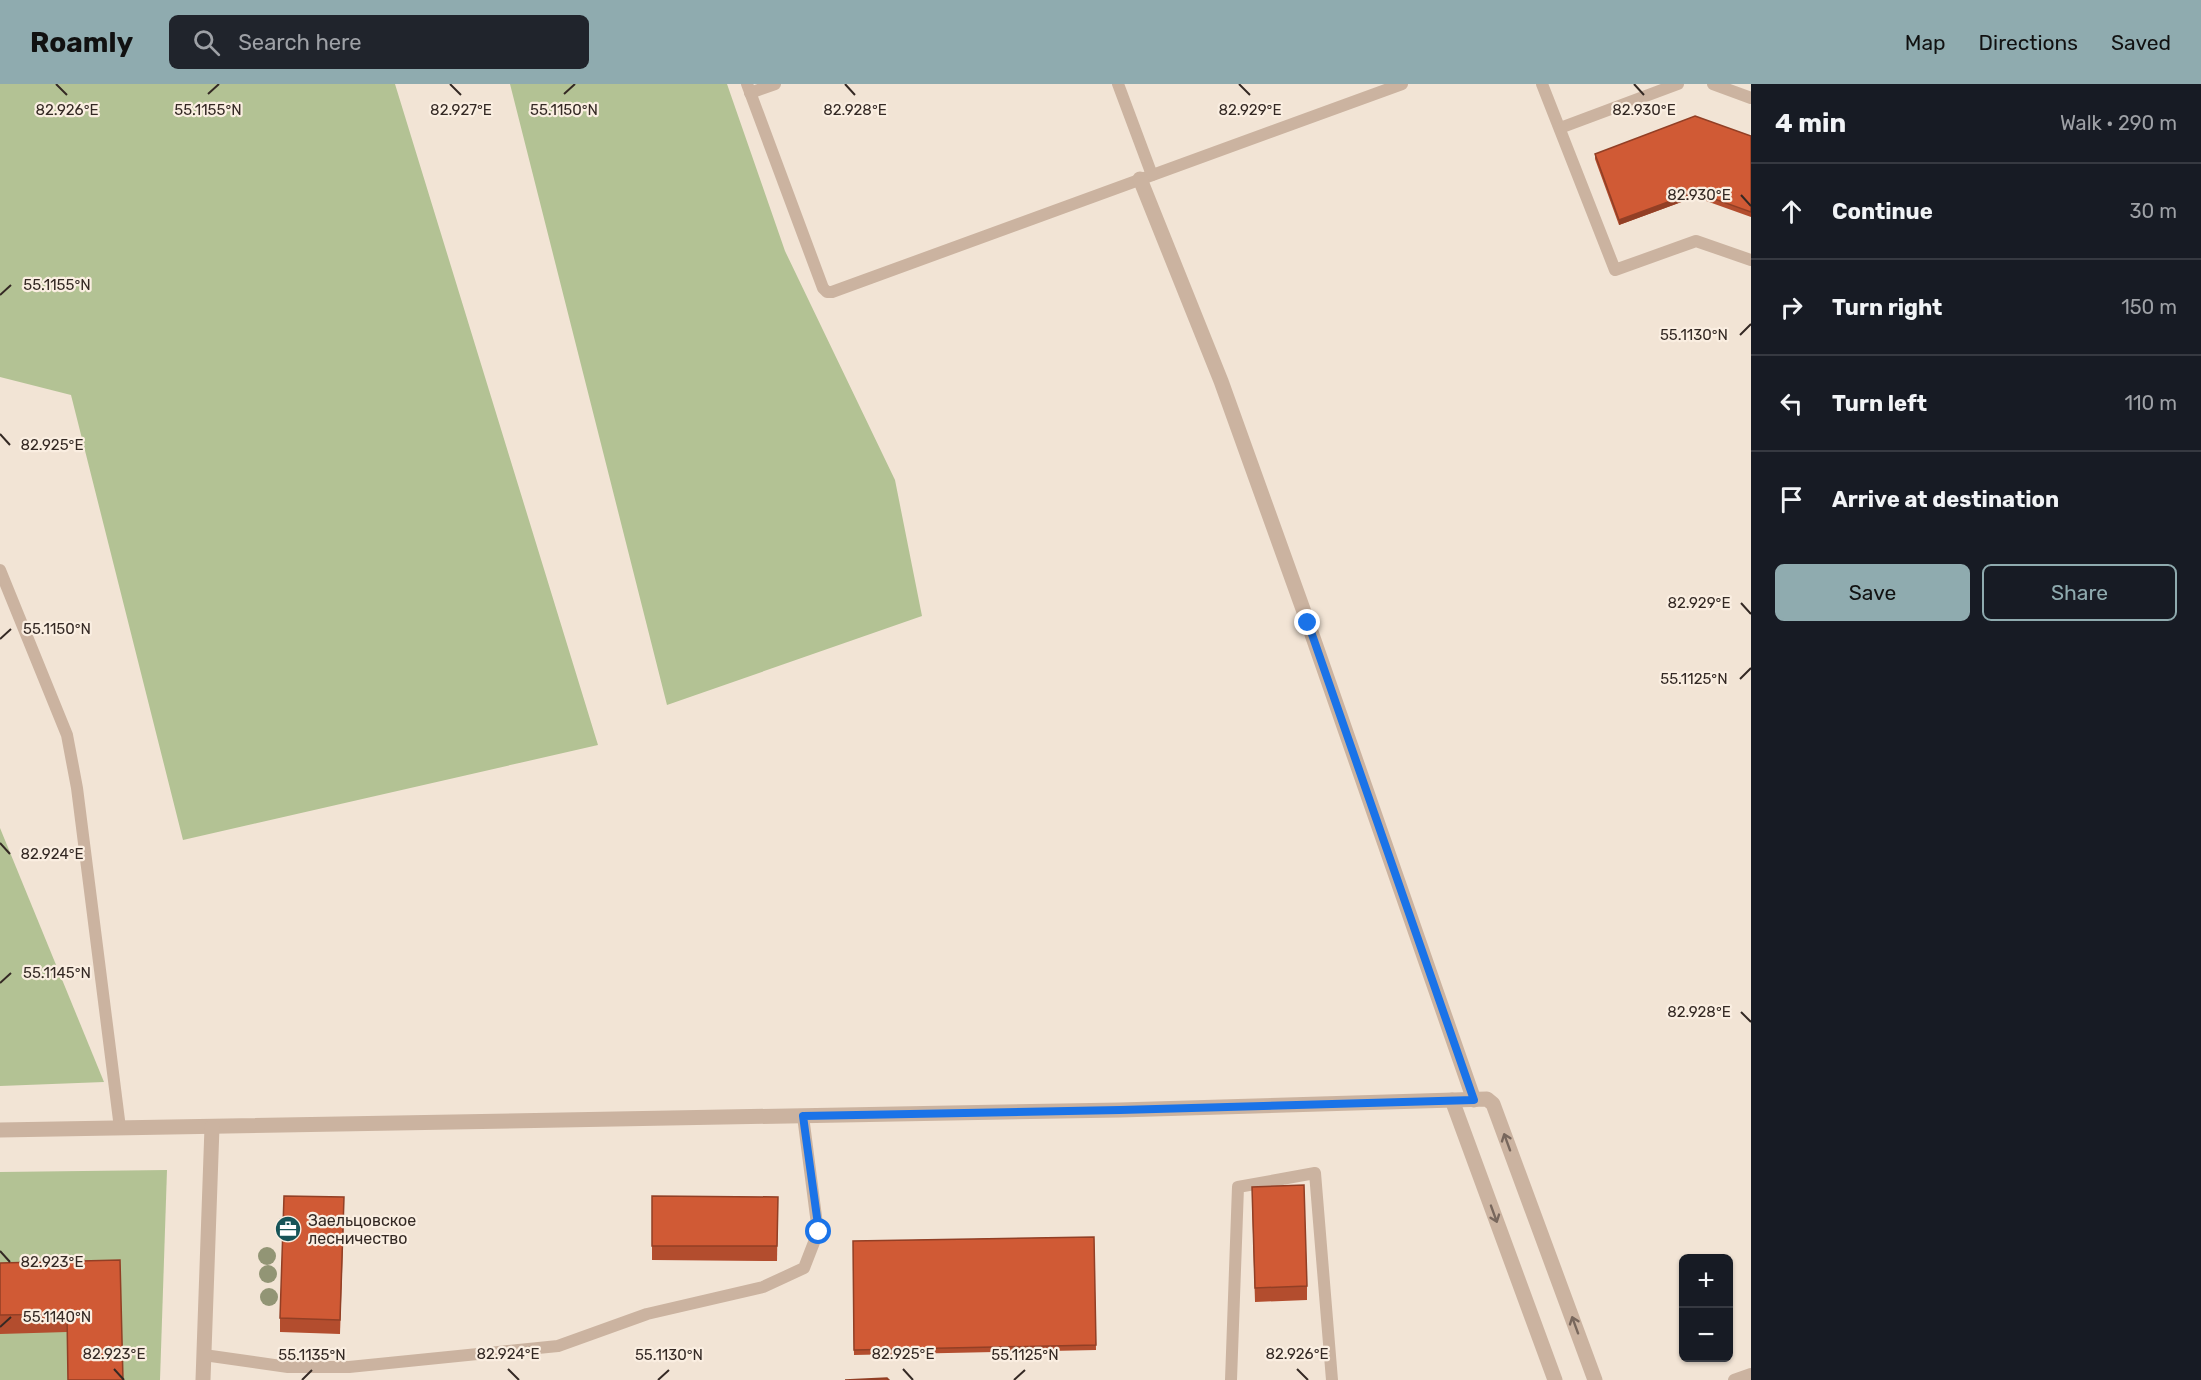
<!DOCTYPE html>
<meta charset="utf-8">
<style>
:root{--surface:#171b24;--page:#20242c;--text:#f1f3f6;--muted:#9ea1a6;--line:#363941;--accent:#8fabaf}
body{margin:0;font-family:Rubik,sans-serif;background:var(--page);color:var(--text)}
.controls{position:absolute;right:18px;bottom:18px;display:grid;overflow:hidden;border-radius:9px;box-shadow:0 2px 4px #0004}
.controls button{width:54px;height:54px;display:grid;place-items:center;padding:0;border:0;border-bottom:2px solid var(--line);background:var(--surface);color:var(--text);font:30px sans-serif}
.stop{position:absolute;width:18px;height:18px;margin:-14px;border:4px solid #1a73e8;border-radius:50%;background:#fff}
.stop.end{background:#1a73e8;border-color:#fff;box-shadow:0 2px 6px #0008}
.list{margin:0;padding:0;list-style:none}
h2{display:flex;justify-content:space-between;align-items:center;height:78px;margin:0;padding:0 24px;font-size:26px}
h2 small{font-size:20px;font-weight:400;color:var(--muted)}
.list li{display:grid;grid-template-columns:39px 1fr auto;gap:18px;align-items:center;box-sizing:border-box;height:96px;padding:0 24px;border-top:2px solid var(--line)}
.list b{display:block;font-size:22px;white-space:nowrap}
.list em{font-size:20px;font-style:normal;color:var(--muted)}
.actions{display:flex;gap:12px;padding:18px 24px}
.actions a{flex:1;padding:14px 0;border:2px solid var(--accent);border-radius:9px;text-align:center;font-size:21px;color:var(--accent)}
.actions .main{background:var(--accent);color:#111}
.icon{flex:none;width:33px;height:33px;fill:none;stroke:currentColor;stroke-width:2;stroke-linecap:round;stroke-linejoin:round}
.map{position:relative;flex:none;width:1751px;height:1296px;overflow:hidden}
header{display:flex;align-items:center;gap:36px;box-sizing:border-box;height:84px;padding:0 30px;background:var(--accent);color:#111}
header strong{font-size:28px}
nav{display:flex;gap:33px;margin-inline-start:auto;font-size:21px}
.search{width:420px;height:54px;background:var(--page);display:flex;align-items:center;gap:15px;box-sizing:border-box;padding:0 21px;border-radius:9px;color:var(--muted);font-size:22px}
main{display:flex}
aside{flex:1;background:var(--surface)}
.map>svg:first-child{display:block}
</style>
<header>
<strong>Roamly</strong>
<div class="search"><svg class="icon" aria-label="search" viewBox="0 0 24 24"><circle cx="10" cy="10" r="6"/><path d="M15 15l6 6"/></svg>Search here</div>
<nav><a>Map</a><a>Directions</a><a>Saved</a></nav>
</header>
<main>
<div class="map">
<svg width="1751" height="1296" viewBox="0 0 1751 1296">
<rect width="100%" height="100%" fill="#f2e4d5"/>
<g fill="#b3c294">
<path d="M0,0h395l203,661 -415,95 -112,-445 -71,-18z"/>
<path d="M510,0h217l58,167 110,229 27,136 -255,89z"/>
<path d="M0,744l104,254 -104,4z"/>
<path d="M167,1086l-7,210h-160v-208z"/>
</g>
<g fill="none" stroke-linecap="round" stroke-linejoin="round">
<g stroke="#cbb3a0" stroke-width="12">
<path d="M747,0l76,204 4,4h5l570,-208"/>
<path d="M1118,0l34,91"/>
<path d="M1542,0l73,186 81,-29 55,19"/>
<path d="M1713,0l38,14"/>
<path d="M750,9l25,-9"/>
<path d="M1560,44l118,-44"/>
<path d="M0,486l67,165 10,53 43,340"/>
<path d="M204,1271l84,12h61l209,-21 89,-32 116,-27 41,-19 14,-36 -15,-116"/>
<path d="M1231,1296l7,-193 77,-14 17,207"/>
<path d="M1734,1296l17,-6"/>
</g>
<g stroke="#cbb3a0" stroke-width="15">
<path d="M1140,95l81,202 87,242 166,477"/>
<path d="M1452,1016l103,280"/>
<path d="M0,1046l1120,-20 367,-11 6,5 102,276"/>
<path d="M203,1296l9,-253"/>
</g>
</g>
<g fill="#929575">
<circle cx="267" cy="1172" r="9"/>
<circle cx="268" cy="1190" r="9"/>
<circle cx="269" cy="1213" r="9"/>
</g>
<g fill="#b34d2e">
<path d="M1751,52v81l-56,-20 -76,28 -24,-66v-5z"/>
<path d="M652,1112l126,1 -1,64 -125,-1z"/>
<path d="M1252,1117l55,85v14l-52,2z"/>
<path d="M344,1128l-4,122 -60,-2v-14z"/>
<path d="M1094,1153l2,113 -242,5 -1,-114z"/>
<path d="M120,1176l-53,72 -67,2v-71z"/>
</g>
<path fill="#923f25" d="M1695,108v5l-76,28v-5z"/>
<g fill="#d05a35" stroke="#923f25" stroke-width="1.5">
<path d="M1695,32l56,20v76l-56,-20 -76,28 -24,-66z"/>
<path d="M1304,1101l3,101 -52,2 -3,-101z"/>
<path d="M284,1112l60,1 -4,123 -60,-2z"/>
<path d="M652,1112l126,1 -1,49h-125z"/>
<path d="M1094,1153l2,108 -242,5 -1,-109z"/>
<path d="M120,1176l3,120h-55l-1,-66 -67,1v-52z"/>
<path d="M887,1294l2,2h-44z"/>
</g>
<defs><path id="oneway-shaft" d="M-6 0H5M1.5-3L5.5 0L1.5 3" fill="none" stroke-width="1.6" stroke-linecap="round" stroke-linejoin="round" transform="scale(1.5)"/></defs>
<g stroke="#78675c">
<use href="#oneway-shaft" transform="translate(1507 1058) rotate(-110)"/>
<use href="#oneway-shaft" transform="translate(1494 1130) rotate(70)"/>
<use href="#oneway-shaft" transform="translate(1575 1241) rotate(-110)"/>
</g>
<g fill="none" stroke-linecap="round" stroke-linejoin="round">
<path stroke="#1a73e8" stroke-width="8" d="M819,1148l-16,-116 317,-6 354,-10 -166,-477"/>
</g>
<path fill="none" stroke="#342924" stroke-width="2" d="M56,0l11,11M450,0l11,11M845,0l10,11M1239,0l11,11M1634,0l10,11M208,10l11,-10M564,10l11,-10M1741,111l10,11M0,211l11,-10M1740,251l11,-11M0,350l10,11M1741,519l10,11M0,555l11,-10M1740,595l11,-11M0,759l10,11M0,899l11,-10M1741,928l10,10M0,1167l10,11M0,1243l11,-10M114,1285l10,11M508,1285l11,11M903,1285l10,11M1297,1285l11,11M302,1296l10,-10M658,1296l11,-10M1014,1296l11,-10"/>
<defs>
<g id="office-disc" transform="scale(1.35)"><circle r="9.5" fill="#175458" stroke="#faeee1"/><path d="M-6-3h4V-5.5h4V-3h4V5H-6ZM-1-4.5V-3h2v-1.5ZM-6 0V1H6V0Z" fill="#fff"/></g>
</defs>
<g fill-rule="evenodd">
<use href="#office-disc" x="288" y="1145"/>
</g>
<g text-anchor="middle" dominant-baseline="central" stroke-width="4.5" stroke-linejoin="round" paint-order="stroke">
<g font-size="16" fill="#342924" stroke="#faeee1" text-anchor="start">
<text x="308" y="1136">Заельцовское<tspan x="308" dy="18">лесничество</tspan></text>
</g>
</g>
<g font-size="15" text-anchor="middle" fill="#342924" stroke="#faeee1" stroke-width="4.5" stroke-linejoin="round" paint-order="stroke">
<text x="208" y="31">55.1155°N</text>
<text x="564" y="31">55.1150°N</text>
<text x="855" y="31">82.928°E</text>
<text x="67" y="31">82.926°E</text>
<text x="461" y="31">82.927°E</text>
<text x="1250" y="31">82.929°E</text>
<text x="1644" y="31">82.930°E</text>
<text x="1699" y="116">82.930°E</text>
<text x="57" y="206">55.1155°N</text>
<text x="1694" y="256">55.1130°N</text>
<text x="52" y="366">82.925°E</text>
<text x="1699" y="524">82.929°E</text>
<text x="57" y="550">55.1150°N</text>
<text x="1694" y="600">55.1125°N</text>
<text x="52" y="775">82.924°E</text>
<text x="57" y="894">55.1145°N</text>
<text x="1699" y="933">82.928°E</text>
<text x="52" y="1183">82.923°E</text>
<text x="57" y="1238">55.1140°N</text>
<text x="114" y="1275">82.923°E</text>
<text x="508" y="1275">82.924°E</text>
<text x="903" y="1275">82.925°E</text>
<text x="1297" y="1275">82.926°E</text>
<text x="312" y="1276">55.1135°N</text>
<text x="669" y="1276">55.1130°N</text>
<text x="1025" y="1276">55.1125°N</text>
</g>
</svg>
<div class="controls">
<button>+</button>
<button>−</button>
</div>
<div class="stop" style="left:819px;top:1148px"></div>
<div class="stop end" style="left:1308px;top:539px"></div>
</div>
<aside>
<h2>4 min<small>Walk · 290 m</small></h2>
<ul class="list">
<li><svg class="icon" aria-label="ahead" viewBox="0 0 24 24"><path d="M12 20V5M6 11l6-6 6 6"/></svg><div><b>Continue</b></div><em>30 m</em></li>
<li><svg class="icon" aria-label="right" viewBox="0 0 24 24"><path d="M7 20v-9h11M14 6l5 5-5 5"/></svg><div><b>Turn right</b></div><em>150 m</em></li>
<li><svg class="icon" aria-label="left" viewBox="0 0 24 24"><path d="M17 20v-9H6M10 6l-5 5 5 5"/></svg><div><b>Turn left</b></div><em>110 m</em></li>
<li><svg class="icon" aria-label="arrive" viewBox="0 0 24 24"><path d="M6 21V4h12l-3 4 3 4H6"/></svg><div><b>Arrive at destination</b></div></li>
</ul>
<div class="actions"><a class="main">Save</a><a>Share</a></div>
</aside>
</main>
